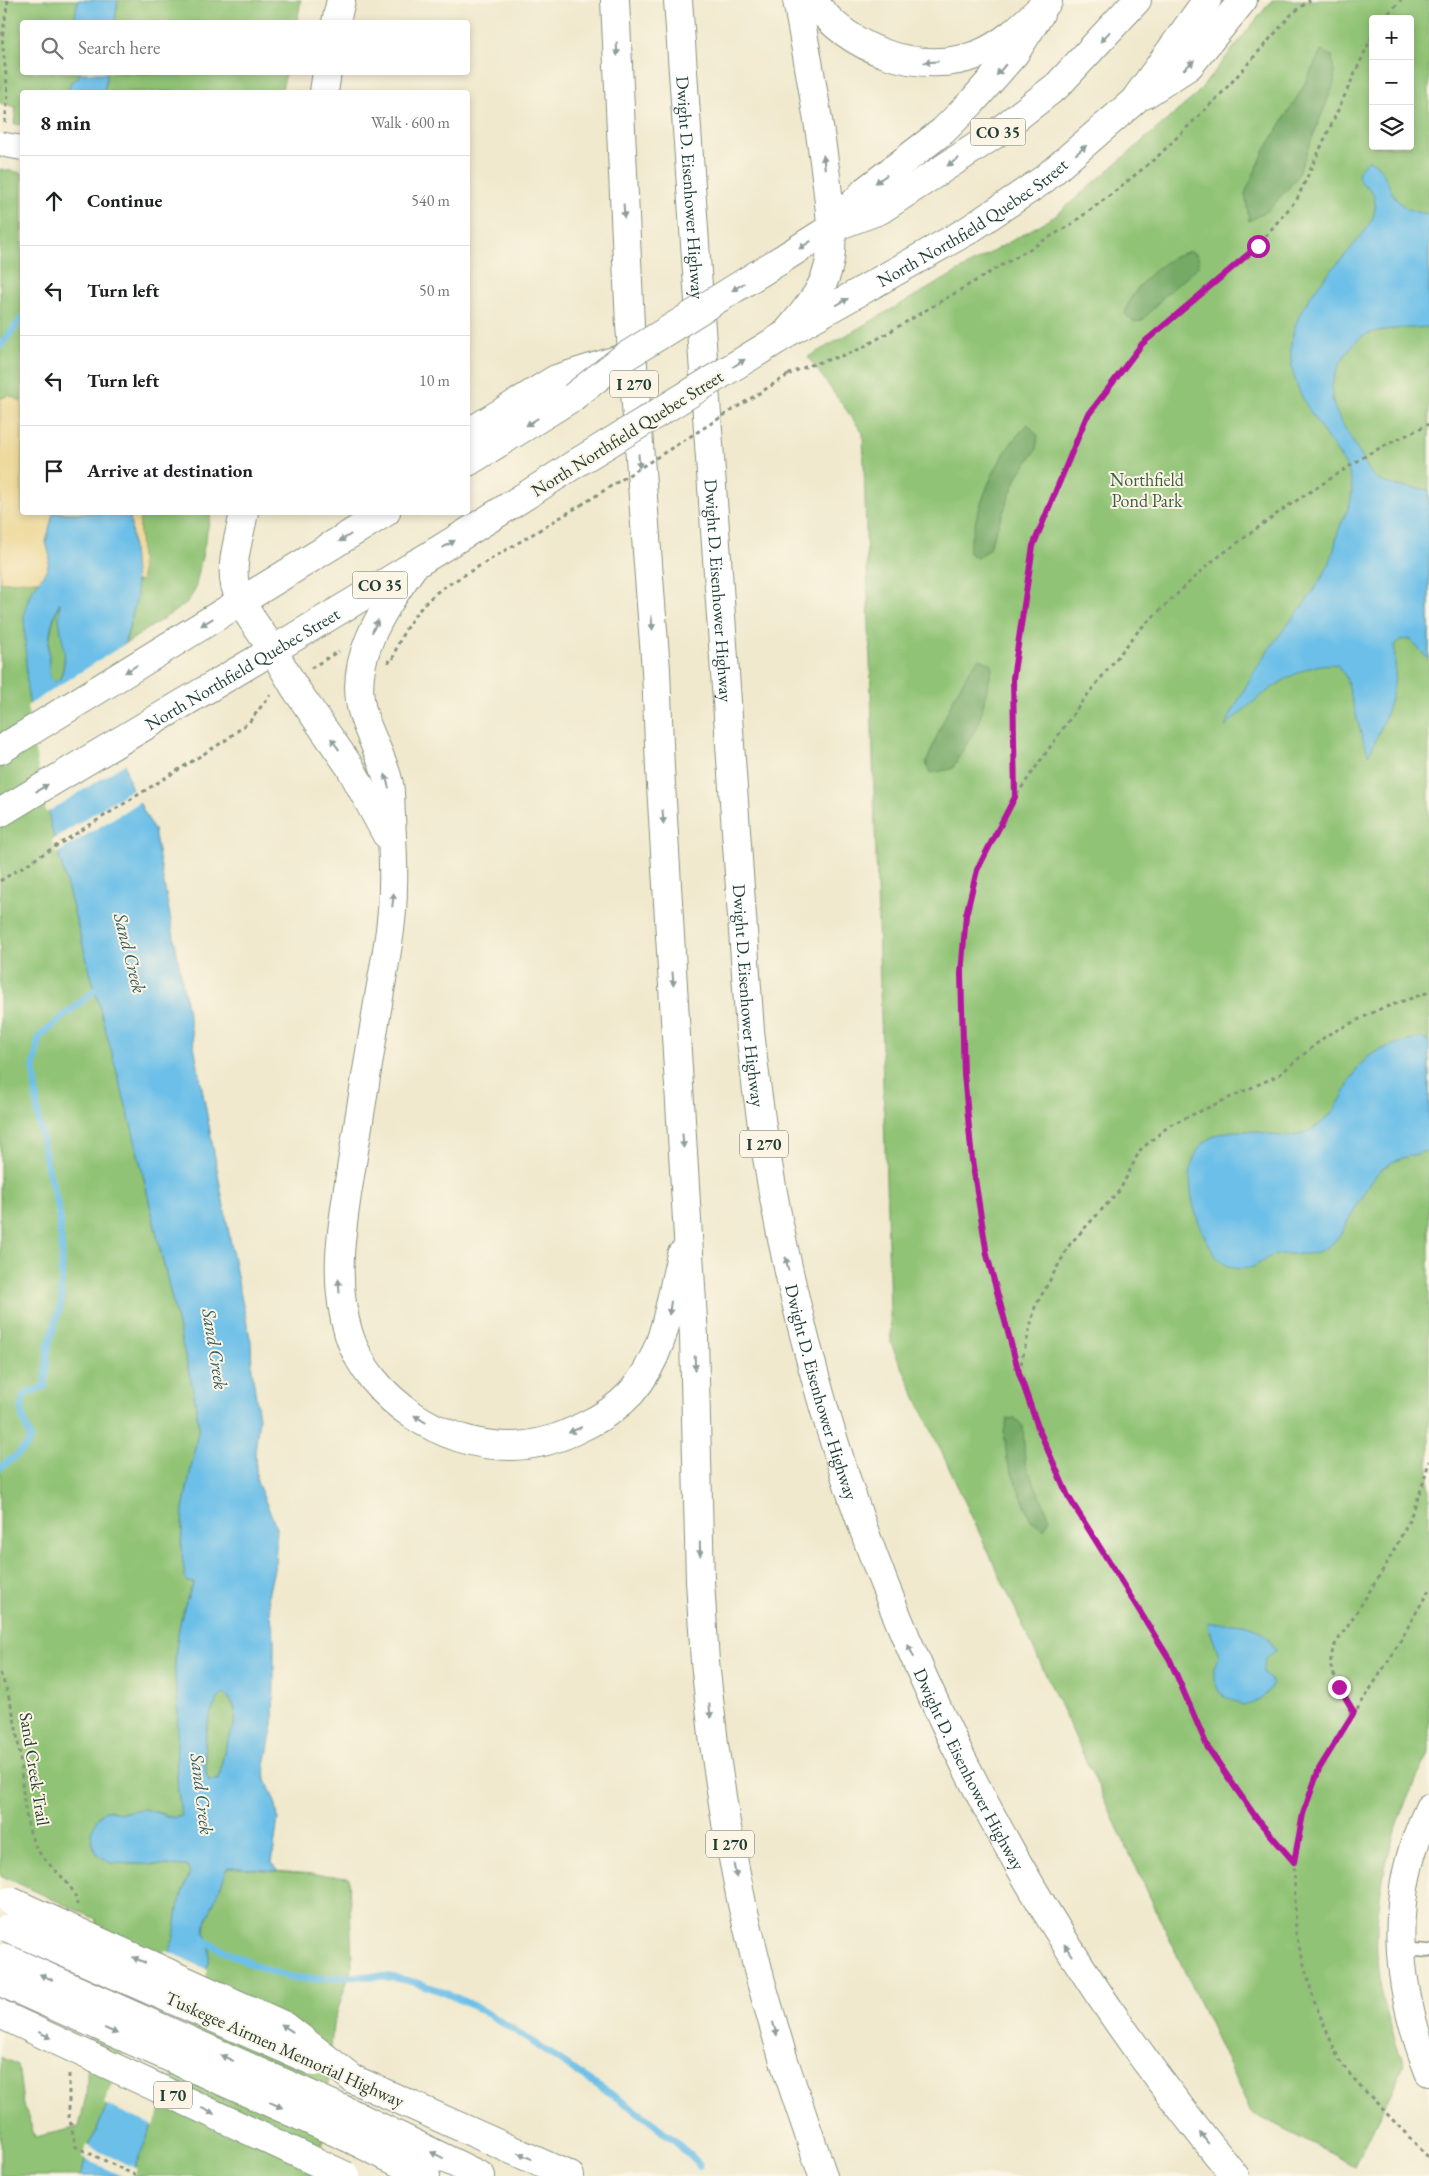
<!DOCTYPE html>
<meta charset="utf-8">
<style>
:root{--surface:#fff;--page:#f2f2f2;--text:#202124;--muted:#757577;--line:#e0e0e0}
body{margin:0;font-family:"EB Garamond",serif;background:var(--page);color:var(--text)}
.controls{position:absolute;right:15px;top:15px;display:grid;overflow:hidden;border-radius:5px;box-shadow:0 2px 8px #0003}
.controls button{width:45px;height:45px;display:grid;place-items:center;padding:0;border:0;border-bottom:1px solid var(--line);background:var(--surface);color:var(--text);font:25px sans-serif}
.stop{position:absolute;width:15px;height:15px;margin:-11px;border:4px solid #b5179e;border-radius:50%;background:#fff}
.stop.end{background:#b5179e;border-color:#fff;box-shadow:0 1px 5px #0008}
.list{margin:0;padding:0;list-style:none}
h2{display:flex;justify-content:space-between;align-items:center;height:65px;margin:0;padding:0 20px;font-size:21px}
h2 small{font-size:16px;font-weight:400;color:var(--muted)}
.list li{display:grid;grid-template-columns:32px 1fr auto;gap:15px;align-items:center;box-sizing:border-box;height:90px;padding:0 20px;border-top:1px solid var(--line)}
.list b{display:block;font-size:19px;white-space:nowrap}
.list em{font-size:16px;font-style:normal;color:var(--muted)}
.icon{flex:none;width:28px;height:28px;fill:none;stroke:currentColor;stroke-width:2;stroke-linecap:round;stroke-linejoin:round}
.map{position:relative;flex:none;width:1429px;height:2176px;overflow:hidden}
.search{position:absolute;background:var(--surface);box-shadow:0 2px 8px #0003;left:20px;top:20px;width:450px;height:55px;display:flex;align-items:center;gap:12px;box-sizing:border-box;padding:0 18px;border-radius:5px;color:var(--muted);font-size:19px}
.panel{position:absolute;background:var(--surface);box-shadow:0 2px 8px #0003;left:20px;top:90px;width:450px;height:425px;border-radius:5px}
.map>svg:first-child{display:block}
</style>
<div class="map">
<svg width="1429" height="2176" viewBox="0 0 1429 2176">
<rect width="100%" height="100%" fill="#fcf5e5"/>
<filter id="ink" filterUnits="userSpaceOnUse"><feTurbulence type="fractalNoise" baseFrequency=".02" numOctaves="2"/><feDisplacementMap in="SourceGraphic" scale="10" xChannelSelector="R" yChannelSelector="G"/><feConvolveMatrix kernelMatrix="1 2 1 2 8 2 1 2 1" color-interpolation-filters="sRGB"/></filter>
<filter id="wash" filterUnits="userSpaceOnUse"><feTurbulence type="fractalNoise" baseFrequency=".0096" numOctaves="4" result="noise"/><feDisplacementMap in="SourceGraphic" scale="20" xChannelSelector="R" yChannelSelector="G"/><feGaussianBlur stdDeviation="1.12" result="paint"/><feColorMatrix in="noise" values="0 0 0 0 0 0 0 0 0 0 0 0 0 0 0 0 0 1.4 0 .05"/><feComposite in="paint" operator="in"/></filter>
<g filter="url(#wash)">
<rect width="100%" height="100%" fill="#f0e9ce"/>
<g fill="#90c374" stroke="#588054" fill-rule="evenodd">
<path d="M0,0h78l-4,22h-52v50l58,1 -3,5 -7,5 -1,9h-47v33l-8,-1 2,-17 -16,-4z"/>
<path d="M118,0h183l-4,22h-182z"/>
<path d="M1272,0h157v1753c-10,22 -22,44 -30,66 -17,49 -27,107 -20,158 4,30 15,60 25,88l-49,101 -104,-53 -360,-769 -28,-911 -55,-76 247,-141 140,-120zM1373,19h37v127h-37z"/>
<path d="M107,73h179l-5,19h-177z"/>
<path d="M0,169l22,4v229l-13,-7 -9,4z"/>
<path d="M139,513h72l-16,77 -8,13 -62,41 12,-47 -1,-16h5z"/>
<path d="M40,581l-10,13 13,181 8,51 82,306 61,262 5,33 -16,83 -2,37 13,35c-12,24 -18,55 -19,82 -1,16 3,33 3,49 0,35 -4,68 4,103l-8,2 -17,-6 -38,1 -9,-3h-5l-8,9 7,39 7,5 76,3 3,7 -11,29 -4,36 -79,194 -7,12 -8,32h-81v-119l18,8 5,37 12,35 44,-10 7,-31 10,-177 -96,-44v-1293z"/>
<path d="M61,600c1,26 9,57 -2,80l-5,2 -4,-4c-3,-28 -1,-52 11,-78z"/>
<path d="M224,1692c20,22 9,33 1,57 -3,10 -4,21 -6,31h-11c-6,-25 -4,-70 16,-88z"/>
<path d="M228,1867l121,10 3,89 -19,59 -13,151h-189l18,-43 60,-171 1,-15 -6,-15 1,-8z"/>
</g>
<g fill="#74a966" stroke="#4a734d">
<path d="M1321,51l11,5 3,25 -39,98 -27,31 -20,11 -4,-28 20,-43 37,-61z"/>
<path d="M1190,251l8,5 1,10 -35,30 -22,25 -8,1 -9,-8c5,-26 39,-57 65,-63z"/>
<path d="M1028,424l10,12 -2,14 -18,25 -30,75 -11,8 -9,-6c10,-46 25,-94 60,-128z"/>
<path d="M979,658l14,7 -14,58 -27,46 -22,4 -4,-10c16,-38 27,-72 53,-105z"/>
<path d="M1015,1418l8,8 2,37 25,55 -6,11 -13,-9 -24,-59 -3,-30 3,-12z"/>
</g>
<path fill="#eeda9e" stroke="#868c69" d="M9,395l13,7v110l117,1 3,68 -46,-2 -96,3v-183z"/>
<g fill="#6cbfe8" stroke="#467e8e" fill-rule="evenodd">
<path d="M78,0h40l-3,22h-41z"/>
<path d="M80,73h27l-3,19h-35l1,-9 7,-5z"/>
<path d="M1369,160c28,13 11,50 60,54v113c-20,2 -46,0 -64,8 -10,5 -15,14 -21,22 -25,39 -7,56 12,90 7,11 11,24 21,32 13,9 36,8 52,11v170l-19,-21 -9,1 -6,5c-1,11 1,22 0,32 -3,28 -15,52 -26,78l-8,-21 -15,-57 -9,-12c-35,-7 -88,39 -112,62 14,-29 28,-56 47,-82 19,-26 43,-51 57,-81 5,-10 6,-22 9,-32 4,-13 13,-25 14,-39 1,-20 -9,-33 -20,-48 -29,-43 -58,-81 -30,-135 18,-34 50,-56 69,-89 6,-9 5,-24 -1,-32 -3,-3 -7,-4 -9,-7 -7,-9 1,-17 8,-22z"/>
<path d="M53,513h77l7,84 -16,59 -3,42 8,73 5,16 23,43 85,457 12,55 1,28 7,48 -4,34 2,30 20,46 -2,36 -7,32 6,42v40l-1,46 -8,41 1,15 10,25 2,13 -6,45 5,8 -49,-4 -3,8 -20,49 -1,8 6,15 -1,15 -60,171 -18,43h-50l8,-32 7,-12 78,-194 5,-36 11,-29 -3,-7 -76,-3 -14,-9 -5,-10 -1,-12 6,-13 8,-9h5l9,3 25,-4 30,9 8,-2c-8,-35 -5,-68 -4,-103 0,-16 -4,-33 -3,-49 1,-27 7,-58 19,-81l-7,-1 -2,-4 -4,-31 2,-37 16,-83 -5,-33 -61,-262 -82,-306 -24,-137 -3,-76 6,-19 17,-25 3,-12 -4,-15zM60,602c0,5 -1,11 -1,16 2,22 11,41 0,62l-5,2 -4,-4c-3,-27 -2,-52 10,-76zM224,1693c21,19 9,34 1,56 -3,10 -4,21 -6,31h-11c-7,-24 -4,-70 16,-87z"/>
<path d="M1421,1038l8,4v109c-56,12 -54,24 -81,70 -5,8 -9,18 -18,24 -21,16 -39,5 -58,11 -8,3 -14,10 -23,12 -21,4 -32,-7 -41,-25 -22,-41 -35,-112 33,-112 33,-1 44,16 76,-5 28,-18 29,-50 51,-69 12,-10 39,-16 53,-19z"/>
<path d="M1207,1623c33,0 51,-4 69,28 -10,5 -12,10 -13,21l10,11c-8,15 -14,20 -31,23l-23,-14 -5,-12v-12l5,-13z"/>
</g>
<g fill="#f0e9ce">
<path d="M128,642l-4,14 -4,42 8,64 -82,51 -19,-107z"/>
<path d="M134,788l7,13 -85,53 -4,-14z"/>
<path d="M165,1950l43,20 -54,156 -50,-22z"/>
<path d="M86,2145l51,24 -4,7h-11l-40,-18z"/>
</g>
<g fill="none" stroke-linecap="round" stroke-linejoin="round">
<g stroke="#6cbfe8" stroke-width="7">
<path d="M0,346l22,-28"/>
<path d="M0,1468c11,-10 25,-16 31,-29 -6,-16 -14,-27 -6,-45l20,-8 3,-39 13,-43 1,-51 -3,-43 -12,-45 -9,-48 -4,-50 5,-30 63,-53"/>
<path d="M203,1940c28,14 63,34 95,38 33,3 66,-6 98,0 67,13 123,55 178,92 45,29 90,56 126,96"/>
</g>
</g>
</g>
<g filter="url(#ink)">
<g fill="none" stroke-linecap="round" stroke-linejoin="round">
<g stroke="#889381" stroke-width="15">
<path id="lane" d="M1400,1949l29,2"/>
</g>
<g stroke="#889381" stroke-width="30">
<g id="secondary">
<path d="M336,22l5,-22"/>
<path d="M324,92l3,-20"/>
<path d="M244,512c-4,23 -14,51 -9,73 6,23 25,45 37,64"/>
<path d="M1429,1808c-42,88 -34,176 0,264"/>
</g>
</g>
<g stroke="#889381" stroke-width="30">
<g id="primary">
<path d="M1144,95l45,-29 54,-66"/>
<path d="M834,225l32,-35 77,-59 29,-29 43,-49 25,-39"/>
<path d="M779,261l52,-33 49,-18 114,-75 64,-50 79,-85"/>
<path id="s1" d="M785,334l182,-103 76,-51 91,-79 73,-101"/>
<path d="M468,433l88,-54 64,-20"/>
<path d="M468,462l105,-65"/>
<path d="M0,750l386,-238"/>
<path id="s2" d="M0,813c192,-117 389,-228 578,-351"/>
</g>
</g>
<g stroke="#889381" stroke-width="30">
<g id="highway">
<path d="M615,0l15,325 26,345 4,98 34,569 6,244 5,81 9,82 12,79 16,81 19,78 23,79 39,115"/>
<path id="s3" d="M678,0l72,1031c44,424 213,818 485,1145"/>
<path d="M813,0c34,50 108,77 166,54 27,-11 48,-33 69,-53"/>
<path d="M785,335c15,-19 33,-37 41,-60 10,-28 4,-61 1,-90 -7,-62 -19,-124 -30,-185"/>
<path d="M415,564c-30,43 -70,97 -51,153 7,22 20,44 25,67 2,10 1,22 2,32 1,24 3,48 2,71 0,37 -8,74 -14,110 -9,55 -18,110 -27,166 -9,58 -21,114 -3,172 21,65 94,111 161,111 25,0 51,-8 74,-20 17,-8 34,-19 47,-33 35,-40 38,-89 50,-138"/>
<path d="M272,649l23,39 55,79 36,67"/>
<path d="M353,2079l217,97"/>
<path d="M351,2113l130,63"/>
<path d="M349,2138l77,38"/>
</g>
</g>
<g stroke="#889381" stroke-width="3" stroke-dasharray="4 4" stroke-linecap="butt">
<path d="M1383,19l18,-19"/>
<path d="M5,123l3,-29 -6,-56 6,-38"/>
<path d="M788,375c23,-13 50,-16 74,-27l208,-123 39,-29 47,-38 65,-64 71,-80 18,-14"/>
<path d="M387,661l5,1c8,-30 25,-54 49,-73l140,-84"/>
<path d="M311,668l28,-17"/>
<path d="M1015,797l-2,-120 20,-131 53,-128 56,-74 115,-98 40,-47 76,-165"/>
<path d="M0,881l226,-141 24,-19 20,-26"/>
<path d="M1019,1372l16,-65 35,-63 50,-54 20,-40 30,-25 109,-50 48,-40 53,-26 49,-17"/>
<path d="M1429,1590l-37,65 -73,114 -16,45 -9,48 2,73 18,66 25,59 14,18 76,80"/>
<path d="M0,1673c12,27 17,56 20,85 3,28 3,56 13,83 10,26 42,38 44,64"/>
<path d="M1354,1712l-15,-25 -9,-22 3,-17c38,-59 80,-117 96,-187"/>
<path d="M1294,1862l-37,-43 -49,-71 -38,-88 -102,-164 -29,-66 -20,-57 -32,-118 -15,-95 -8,-86 -3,-100 5,-59 11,-45 38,-73 66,-94 58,-73 71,-67 72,-53 88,-57 59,-29"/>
<path d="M69,2074v42l7,31 61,29"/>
</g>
<use href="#lane" stroke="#fff" stroke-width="12"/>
<use href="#secondary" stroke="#fff" stroke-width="28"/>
<use href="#primary" stroke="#fff" stroke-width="28"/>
<use href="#highway" stroke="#fff" stroke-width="28"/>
<g stroke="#889381" stroke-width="26" stroke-linecap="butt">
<path id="street-bridge" d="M0,144l22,4"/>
</g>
<g stroke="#889381" stroke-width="30" stroke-linecap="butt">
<g id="primary-bridge">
<path d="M573,397l50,-39 156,-97"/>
<path d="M578,462l207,-127"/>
</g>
</g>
<g stroke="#889381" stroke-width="30" stroke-linecap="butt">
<g id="highway-bridge">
<path d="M10,1901l275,125 68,53"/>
<path d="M8,1928l307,134"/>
<path d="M5,1958l346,155"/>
<path d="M3,1983l346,155"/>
<path d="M0,2014l346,162"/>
</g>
</g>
<path stroke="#889381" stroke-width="3" stroke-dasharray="4 4" stroke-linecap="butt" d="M581,505l207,-130"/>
<use href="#street-bridge" stroke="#fff" stroke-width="24"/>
<use href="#primary-bridge" stroke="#fff" stroke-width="28"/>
<use href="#highway-bridge" stroke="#fff" stroke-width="28"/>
</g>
<defs><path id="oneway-solid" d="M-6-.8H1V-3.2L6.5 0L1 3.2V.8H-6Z" transform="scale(1.25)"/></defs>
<g fill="#8f9e9a">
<use href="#oneway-solid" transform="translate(1105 37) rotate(132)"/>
<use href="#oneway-solid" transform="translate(617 49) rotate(87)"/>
<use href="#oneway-solid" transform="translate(931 62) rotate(177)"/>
<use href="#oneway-solid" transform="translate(1189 65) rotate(-42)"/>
<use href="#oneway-solid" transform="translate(1001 70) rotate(130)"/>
<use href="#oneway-solid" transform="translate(1081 150) rotate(-40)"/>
<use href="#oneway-solid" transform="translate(824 162) rotate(-97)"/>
<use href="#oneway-solid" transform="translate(953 162) rotate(146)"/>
<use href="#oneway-solid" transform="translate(881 179) rotate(144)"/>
<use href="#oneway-solid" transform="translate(624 211) rotate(87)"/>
<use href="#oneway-solid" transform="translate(805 245) rotate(147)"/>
<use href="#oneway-solid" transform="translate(738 287) rotate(148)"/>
<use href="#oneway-solid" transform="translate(842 302) rotate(-30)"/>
<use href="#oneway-solid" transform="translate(739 363) rotate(-32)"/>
<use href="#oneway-solid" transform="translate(532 422) rotate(148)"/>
<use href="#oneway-solid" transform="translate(639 461) rotate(86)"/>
<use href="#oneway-solid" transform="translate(345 538) rotate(148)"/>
<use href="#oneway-solid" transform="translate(449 544) rotate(-31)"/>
<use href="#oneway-solid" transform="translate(207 622) rotate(149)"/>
<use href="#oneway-solid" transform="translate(652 623) rotate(85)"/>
<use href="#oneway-solid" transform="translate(375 626) rotate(-65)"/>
<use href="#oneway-solid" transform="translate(131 669) rotate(148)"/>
<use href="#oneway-solid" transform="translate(335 744) rotate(-125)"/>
<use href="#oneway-solid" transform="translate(387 781) rotate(-105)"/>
<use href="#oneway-solid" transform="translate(42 788) rotate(-31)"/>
<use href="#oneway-solid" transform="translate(663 817) rotate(86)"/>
<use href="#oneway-solid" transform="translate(393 900) rotate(-84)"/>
<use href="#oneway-solid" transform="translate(673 979) rotate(86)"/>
<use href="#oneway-solid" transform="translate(683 1141) rotate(86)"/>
<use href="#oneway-solid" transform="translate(787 1264) rotate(-102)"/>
<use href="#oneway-solid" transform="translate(339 1286) rotate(-94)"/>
<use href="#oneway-solid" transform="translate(670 1308) rotate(98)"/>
<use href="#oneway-solid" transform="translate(695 1363) rotate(88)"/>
<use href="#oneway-solid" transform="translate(420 1419) rotate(-148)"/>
<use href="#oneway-solid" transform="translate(575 1430) rotate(156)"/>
<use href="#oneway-solid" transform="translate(700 1549) rotate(89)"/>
<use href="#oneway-solid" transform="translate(911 1651) rotate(-115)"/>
<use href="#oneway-solid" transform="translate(710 1711) rotate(84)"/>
<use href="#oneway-solid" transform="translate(735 1871) rotate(79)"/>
<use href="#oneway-solid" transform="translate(1068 1950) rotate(-123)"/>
<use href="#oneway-solid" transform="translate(139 1960) rotate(-156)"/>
<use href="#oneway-solid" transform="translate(46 1977) rotate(-156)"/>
<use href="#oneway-solid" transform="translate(287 2028) rotate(-147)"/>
<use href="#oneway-solid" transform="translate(775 2029) rotate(73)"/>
<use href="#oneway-solid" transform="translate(111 2031) rotate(24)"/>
<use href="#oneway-solid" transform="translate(45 2035) rotate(25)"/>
<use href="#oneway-solid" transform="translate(227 2058) rotate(-156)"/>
<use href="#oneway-solid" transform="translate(276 2105) rotate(24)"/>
<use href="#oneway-solid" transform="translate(208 2111) rotate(25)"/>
<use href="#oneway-solid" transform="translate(1204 2138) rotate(-129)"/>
<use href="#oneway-solid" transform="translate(437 2155) rotate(-154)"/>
<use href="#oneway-solid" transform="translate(525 2156) rotate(-156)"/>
</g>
</g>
<g fill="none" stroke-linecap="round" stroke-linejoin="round" filter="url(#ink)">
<path stroke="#b5179e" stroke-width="6" d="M1258,246l-116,98 -56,74 -53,128 -20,132 2,119 -38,73 -11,45 -5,59 3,100 8,86 15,95 32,118 20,57 29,66 102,164 38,88 49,71 37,43 9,-48 16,-45 35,-57 -15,-25"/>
</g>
<g text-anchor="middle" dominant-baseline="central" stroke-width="4" stroke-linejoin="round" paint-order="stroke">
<g fill="#fcf5e5" stroke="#617469" stroke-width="1">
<rect x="970.5" y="118.5" width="55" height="27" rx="4"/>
<rect x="610" y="370.5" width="48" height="27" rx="4"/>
<rect x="352.5" y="571.5" width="55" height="27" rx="4"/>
<rect x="740" y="1130.5" width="48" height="27" rx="4"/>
<rect x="706" y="1830.5" width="48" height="27" rx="4"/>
<rect x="154" y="2081.5" width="38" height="27" rx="4"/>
</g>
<g font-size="16" font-weight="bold" fill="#1f3d34">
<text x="998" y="132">CO 35</text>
<text x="634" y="384">I 270</text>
<text x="380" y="585">CO 35</text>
<text x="764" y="1144">I 270</text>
<text x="730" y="1844">I 270</text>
<text x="173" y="2095">I 70</text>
</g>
<g font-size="18" fill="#1f3d34" stroke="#fcf5e5">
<text stroke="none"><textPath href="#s3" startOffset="188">Dwight D. Eisenhower Highway</textPath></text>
<text stroke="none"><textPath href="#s1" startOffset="218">North Northfield Quebec Street</textPath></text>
<text transform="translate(627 433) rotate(-32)">North Northfield Quebec Street</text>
<text stroke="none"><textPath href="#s3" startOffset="592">Dwight D. Eisenhower Highway</textPath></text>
<text stroke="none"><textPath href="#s2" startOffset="282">North Northfield Quebec Street</textPath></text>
<text stroke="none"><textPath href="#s3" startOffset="998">Dwight D. Eisenhower Highway</textPath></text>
<text stroke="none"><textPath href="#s3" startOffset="1402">Dwight D. Eisenhower Highway</textPath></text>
<text stroke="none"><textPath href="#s3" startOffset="1808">Dwight D. Eisenhower Highway</textPath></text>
<text transform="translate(35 1769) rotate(81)">Sand Creek Trail</text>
<text transform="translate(285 2049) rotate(24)">Tuskegee Airmen Memorial Highway</text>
</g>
<g font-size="18" fill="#3b5e44" stroke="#fcf5e5">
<text x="1147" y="479">Northfield<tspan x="1147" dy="21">Pond Park</tspan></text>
</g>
<g font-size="19" font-style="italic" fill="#325e61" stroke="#fcf5e5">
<text transform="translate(130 953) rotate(76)">Sand Creek</text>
<text transform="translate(215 1349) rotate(81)">Sand Creek</text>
<text transform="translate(202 1794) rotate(83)">Sand Creek</text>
</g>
</g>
</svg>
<div class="controls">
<button>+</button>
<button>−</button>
<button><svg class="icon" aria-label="layers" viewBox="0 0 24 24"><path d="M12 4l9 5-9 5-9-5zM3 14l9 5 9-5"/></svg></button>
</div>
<div class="stop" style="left:1258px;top:246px"></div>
<div class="stop end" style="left:1339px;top:1687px"></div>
<div class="search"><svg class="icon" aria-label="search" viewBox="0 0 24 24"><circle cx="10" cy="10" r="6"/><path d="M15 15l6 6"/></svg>Search here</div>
<section class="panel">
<h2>8 min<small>Walk · 600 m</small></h2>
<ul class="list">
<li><svg class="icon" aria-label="ahead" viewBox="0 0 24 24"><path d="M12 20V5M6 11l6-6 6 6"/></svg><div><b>Continue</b></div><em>540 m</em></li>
<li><svg class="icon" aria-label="left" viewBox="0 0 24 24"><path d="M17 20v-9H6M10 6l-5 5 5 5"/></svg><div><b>Turn left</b></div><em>50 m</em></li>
<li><svg class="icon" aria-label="left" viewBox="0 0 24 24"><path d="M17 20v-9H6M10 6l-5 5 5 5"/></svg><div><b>Turn left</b></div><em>10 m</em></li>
<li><svg class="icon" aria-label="arrive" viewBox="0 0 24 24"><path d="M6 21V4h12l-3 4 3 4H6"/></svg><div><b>Arrive at destination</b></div></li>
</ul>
</section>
</div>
